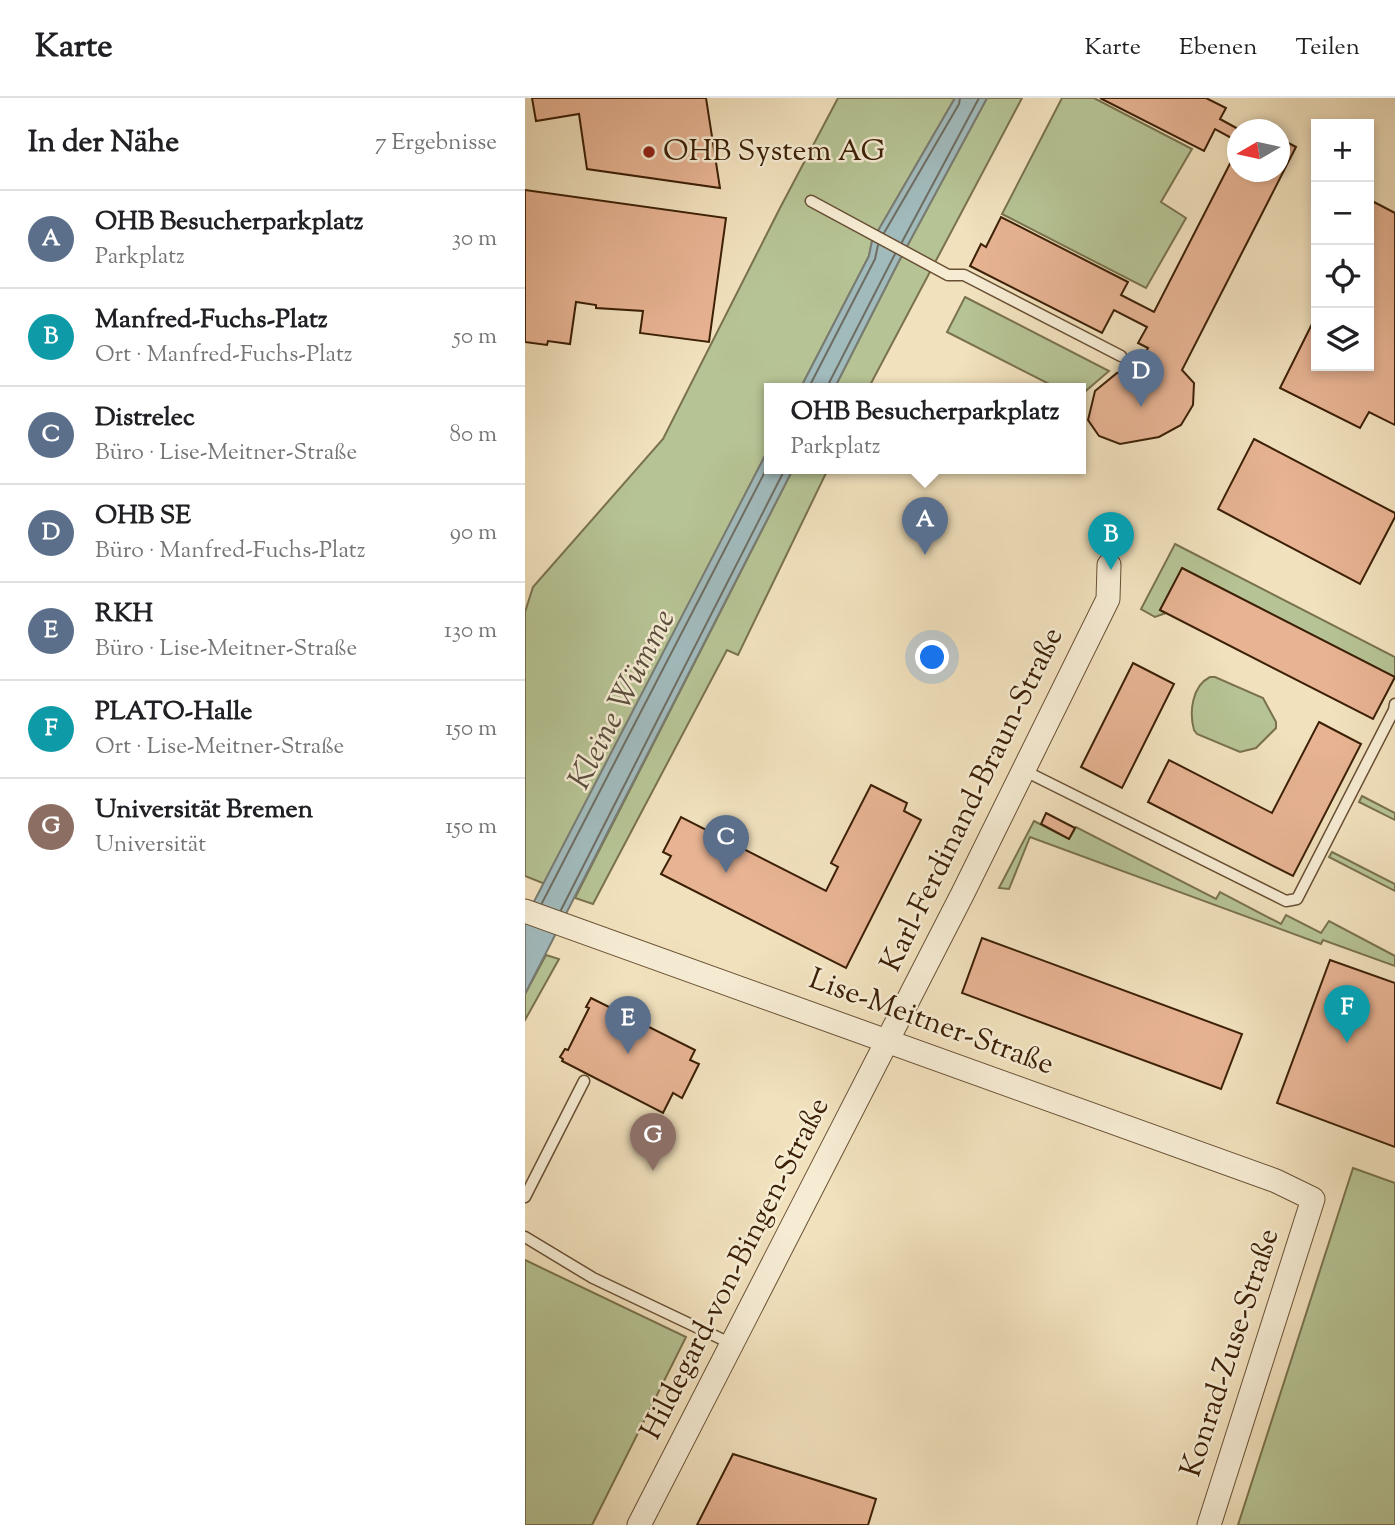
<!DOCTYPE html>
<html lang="de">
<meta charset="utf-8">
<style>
:root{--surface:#fff;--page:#f2f2f2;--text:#202124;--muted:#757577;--line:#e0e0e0;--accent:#2563eb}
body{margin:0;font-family:"Sorts Mill Goudy",serif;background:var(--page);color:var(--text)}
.controls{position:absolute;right:21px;top:21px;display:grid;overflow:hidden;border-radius:0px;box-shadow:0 4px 10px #0003}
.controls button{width:63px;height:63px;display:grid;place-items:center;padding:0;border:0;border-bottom:2px solid var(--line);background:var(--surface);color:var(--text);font:35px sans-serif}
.compass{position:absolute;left:702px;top:21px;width:63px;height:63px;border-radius:50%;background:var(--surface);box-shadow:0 4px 10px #0003;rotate:261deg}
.you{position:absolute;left:408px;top:560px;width:24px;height:24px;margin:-18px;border:5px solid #fff;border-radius:50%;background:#1a73e8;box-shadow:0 0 0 10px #1a73e833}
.badge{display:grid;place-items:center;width:46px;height:46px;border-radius:50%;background:var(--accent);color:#fff;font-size:23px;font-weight:700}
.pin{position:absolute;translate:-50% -58px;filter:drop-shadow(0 2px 4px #0008)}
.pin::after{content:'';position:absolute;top:37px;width:24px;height:21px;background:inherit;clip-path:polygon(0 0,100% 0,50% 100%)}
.popup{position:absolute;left:239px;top:285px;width:322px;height:91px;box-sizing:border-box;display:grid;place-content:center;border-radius:0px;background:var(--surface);filter:drop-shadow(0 2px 5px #0005);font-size:23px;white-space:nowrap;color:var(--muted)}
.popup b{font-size:26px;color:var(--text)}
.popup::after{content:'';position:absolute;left:50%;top:100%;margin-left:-14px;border:14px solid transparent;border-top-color:var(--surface)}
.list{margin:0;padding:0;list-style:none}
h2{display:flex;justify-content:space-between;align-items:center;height:91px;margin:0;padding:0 28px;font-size:30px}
h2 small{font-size:23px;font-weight:400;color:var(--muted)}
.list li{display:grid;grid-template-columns:46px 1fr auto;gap:21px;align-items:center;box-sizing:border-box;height:98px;padding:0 28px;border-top:2px solid var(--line)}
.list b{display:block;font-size:26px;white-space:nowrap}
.list p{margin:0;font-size:23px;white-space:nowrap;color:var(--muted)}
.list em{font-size:23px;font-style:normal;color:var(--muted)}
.icon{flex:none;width:38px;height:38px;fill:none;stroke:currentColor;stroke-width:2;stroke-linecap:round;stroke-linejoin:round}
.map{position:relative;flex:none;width:870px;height:1427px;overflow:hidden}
header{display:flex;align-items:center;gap:42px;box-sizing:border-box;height:98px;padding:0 35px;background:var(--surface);border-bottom:2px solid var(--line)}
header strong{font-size:33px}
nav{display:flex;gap:38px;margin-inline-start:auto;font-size:24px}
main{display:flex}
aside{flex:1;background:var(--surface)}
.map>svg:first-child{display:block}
</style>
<header>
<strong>Karte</strong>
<nav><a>Karte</a><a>Ebenen</a><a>Teilen</a></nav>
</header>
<main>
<aside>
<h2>In der Nähe<small>7 Ergebnisse</small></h2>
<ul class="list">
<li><span class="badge" style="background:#5c6f8a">A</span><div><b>OHB Besucherparkplatz</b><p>Parkplatz</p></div><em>30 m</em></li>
<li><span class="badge" style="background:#0f9aa8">B</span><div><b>Manfred-Fuchs-Platz</b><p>Ort · Manfred-Fuchs-Platz</p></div><em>50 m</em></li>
<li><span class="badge" style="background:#5c6f8a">C</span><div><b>Distrelec</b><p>Büro · Lise-Meitner-Straße</p></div><em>80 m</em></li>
<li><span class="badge" style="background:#5c6f8a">D</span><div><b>OHB SE</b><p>Büro · Manfred-Fuchs-Platz</p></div><em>90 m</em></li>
<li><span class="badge" style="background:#5c6f8a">E</span><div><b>RKH</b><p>Büro · Lise-Meitner-Straße</p></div><em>130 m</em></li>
<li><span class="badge" style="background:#0f9aa8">F</span><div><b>PLATO-Halle</b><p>Ort · Lise-Meitner-Straße</p></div><em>150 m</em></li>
<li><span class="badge" style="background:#8d6e63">G</span><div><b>Universität Bremen</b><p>Universität</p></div><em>150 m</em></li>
</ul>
</aside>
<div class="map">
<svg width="870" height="1427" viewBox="0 0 870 1427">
<rect width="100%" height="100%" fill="#f1e1bd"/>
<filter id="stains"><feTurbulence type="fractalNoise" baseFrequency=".00286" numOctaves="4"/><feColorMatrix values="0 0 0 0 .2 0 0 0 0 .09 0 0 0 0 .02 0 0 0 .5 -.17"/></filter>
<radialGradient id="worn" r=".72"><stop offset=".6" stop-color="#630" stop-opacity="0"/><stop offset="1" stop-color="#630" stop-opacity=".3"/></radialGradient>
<g fill="#b6c394" stroke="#79724d" stroke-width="2">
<path d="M313,0h117l-83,143 -3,15 -69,133h-31v59l-224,436 -20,-8v-264l8,-25 130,-148 117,-231z"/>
<path d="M462,0h35l-154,291h-34l64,-126z"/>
<path d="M537,0h32l98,51 -31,53 25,16 -40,70 -144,-74z"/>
<path d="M440,199l144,74 -28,24v-6h-22l-112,-57z"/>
<path d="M268,371h35l-90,186 -11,-5 -134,254 -18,-6z"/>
<path d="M650,446l220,113v20l-213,-109 -22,42 6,3 -11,4 -14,-8z"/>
<path d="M685,579h5l48,21 13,24v6l-20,20 -16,4 -43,-18 -3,-4c-5,-18 -2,-44 16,-53z"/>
<path d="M837,698l33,17v7l-36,-18z"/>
<path d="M509,723l35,18 7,-12 140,72 4,-7 61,32 5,-9 35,18 8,-12 66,35v10l-72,-26 -2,4 -291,-107 -21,52 -10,-1z"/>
<path d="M807,754l63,32v7l-66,-34z"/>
<path d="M21,857l13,4 -34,61v-26z"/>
<path d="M828,1070l42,15v342h-157z"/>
<path d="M0,1162l161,77 -94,188h-67z"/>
</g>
<g fill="#a1babc" stroke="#797c73" stroke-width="2">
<path d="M430,0h32l-89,165 -64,126h-34l69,-133 3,-15z"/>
<path d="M244,350v21h24l-268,525v-75z"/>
</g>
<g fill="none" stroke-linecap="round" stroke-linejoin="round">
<g stroke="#6e6d61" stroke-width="2">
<path d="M359,135l75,-129 1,-6"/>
<path d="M377,144l77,-144"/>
<path d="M283,291l67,-130 3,-14"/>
<path d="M303,291l1,-6 66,-129"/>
<path d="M17,805l227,-439"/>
<path d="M36,812l224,-441"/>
</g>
</g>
<g fill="#e7b393" stroke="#3c2006" stroke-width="2">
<path d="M7,0h174l14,90 -133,-19 -8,-55 -43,7z"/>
<path d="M575,0h106l20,10 -6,11 20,11h-3v11l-22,-12 -11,22z"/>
<path d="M754,40l17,9 -114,223 12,13 -1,22 -12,20 -22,12 -39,7 -21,-8 -11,-16 7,-29 22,-18 21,-6 10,-19 -10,-5 9,-16 -33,-17 -12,23 -132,-67 11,-22 5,3 15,-30 127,65 -7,13 33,17 83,-162v22h42z"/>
<path d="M0,92l201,28 -17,124 -69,-9 3,-22 -47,-3v-3l-20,-3 -6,42 -22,-3 -1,4 -22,-3z"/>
<path d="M849,104l21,11v212l-26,-13 -9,16 -80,-40 36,-72v50h53v-153z"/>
<path d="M729,341l141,74v4l-35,67 -142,-75z"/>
<path d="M657,470l213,109 -22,42 -213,-109z"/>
<path d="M608,565l41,21 -52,104 -41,-21z"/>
<path d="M794,624l42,22 -68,132 -145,-74 21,-42 103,53z"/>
<path d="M346,687l36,18 -3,8 17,9 -75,148 -185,-94 10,-18 -8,-4 18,-35 145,74 12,-24 -7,-4z"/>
<path d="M521,715l29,15 -6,11 -28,-15z"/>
<path d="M457,840l260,96 -21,55 -259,-96z"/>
<path d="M805,862l65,23v164l-118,-44z"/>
<path d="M66,900l104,52 -5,10 9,4 -17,34 -9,-5 -10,20 -101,-52 1,-2 -3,-2 5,-8 3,1 21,-42 -3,-1z"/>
<path d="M285,1030l5,2 -5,10 -5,-2z"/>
<path d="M208,1356l143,45 -8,26h-171z"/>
</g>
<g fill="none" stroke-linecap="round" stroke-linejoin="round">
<g stroke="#695034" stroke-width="13">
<g id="lane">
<path d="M286,103l137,74h16l157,81"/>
<path d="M498,672l263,131 11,-2 97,-189 1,-6"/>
<path d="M0,1099l59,-116"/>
<path d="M0,1139l68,41 139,66"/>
</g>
</g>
<g stroke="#695034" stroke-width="25">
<g id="street">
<path d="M0,813l751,270 37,18 -104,326"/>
<path d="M114,1427l324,-632 145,-294 1,-34"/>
</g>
</g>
<use href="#lane" stroke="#f6ecd4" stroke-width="10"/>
<use href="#street" stroke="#f6ecd4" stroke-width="23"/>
</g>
<circle fill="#8f2418" stroke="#f6ecd4" stroke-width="2.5" cx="124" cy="54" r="7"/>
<g text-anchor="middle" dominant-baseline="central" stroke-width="5" stroke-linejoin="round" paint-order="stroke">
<g font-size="30" fill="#3c2006" stroke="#f6ecd4" text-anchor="start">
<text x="138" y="54">OHB System AG</text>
</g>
<g font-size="30" fill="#3c2006" stroke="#f6ecd4">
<text transform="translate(448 702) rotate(-64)">Karl-Ferdinand-Braun-Straße</text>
<text transform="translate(406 925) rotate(20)">Lise-Meitner-Straße</text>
<text transform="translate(211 1171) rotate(-63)">Hildegard-von-Bingen-Straße</text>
<text transform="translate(706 1255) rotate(-72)">Konrad-Zuse-Straße</text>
</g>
<g font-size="32" font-style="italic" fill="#5a4e3d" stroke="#f6ecd4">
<text transform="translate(98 602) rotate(-63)">Kleine Wümme</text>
</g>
</g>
<rect width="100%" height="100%" filter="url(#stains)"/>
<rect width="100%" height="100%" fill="url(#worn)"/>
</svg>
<div class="controls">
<button>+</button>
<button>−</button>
<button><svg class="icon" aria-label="locate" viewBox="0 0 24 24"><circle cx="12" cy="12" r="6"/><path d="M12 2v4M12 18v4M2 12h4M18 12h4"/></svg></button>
<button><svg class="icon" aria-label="layers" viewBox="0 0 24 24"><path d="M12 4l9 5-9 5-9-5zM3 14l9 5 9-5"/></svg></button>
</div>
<svg class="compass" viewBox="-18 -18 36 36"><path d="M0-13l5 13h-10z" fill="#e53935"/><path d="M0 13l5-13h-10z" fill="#757577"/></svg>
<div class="you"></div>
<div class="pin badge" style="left:400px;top:457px;background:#5c6f8a">A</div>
<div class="popup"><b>OHB Besucherparkplatz</b>Parkplatz</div>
<div class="pin badge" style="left:586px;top:472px;background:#0f9aa8">B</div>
<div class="pin badge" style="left:201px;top:775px;background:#5c6f8a">C</div>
<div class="pin badge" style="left:616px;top:309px;background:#5c6f8a">D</div>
<div class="pin badge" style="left:103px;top:956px;background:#5c6f8a">E</div>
<div class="pin badge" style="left:822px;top:945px;background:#0f9aa8">F</div>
<div class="pin badge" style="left:128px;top:1073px;background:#8d6e63">G</div>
</div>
</main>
